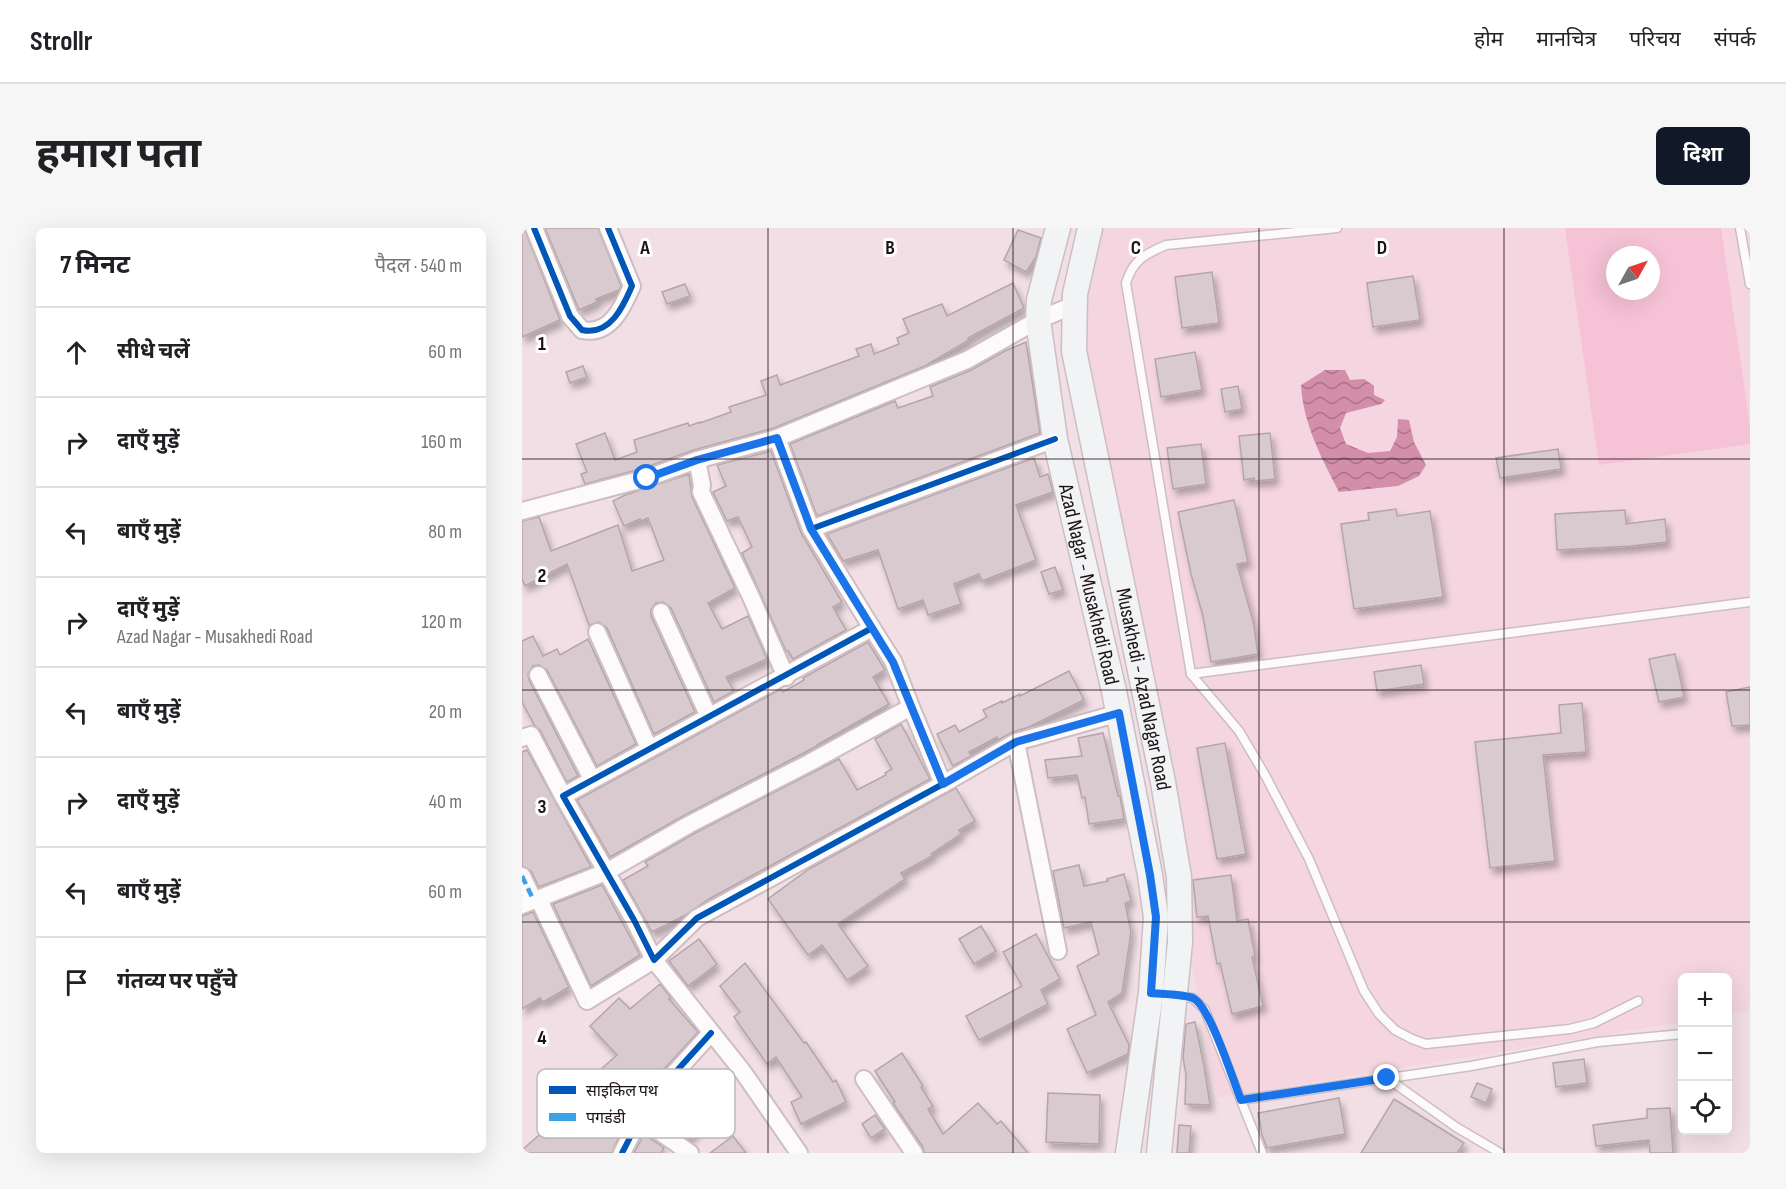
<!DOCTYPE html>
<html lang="hi">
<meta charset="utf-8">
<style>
:root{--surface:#fff;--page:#f6f6f6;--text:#202124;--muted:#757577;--line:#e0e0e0;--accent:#111827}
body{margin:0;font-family:"Sofia Sans Condensed","Noto Sans Devanagari",sans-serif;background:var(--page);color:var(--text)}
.controls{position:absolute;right:18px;bottom:18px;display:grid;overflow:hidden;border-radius:9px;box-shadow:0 6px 24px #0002}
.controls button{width:54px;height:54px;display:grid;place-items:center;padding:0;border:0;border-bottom:2px solid var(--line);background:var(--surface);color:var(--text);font:30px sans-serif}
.compass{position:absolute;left:1084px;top:18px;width:54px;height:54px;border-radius:50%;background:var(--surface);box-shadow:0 6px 24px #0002;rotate:50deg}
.stop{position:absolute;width:18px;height:18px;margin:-14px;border:4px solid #1a73e8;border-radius:50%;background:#fff}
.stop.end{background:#1a73e8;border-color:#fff;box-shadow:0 2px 6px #0008}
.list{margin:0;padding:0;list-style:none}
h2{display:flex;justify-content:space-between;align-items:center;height:78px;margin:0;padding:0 24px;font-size:26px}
h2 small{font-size:20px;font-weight:400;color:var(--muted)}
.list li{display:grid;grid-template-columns:39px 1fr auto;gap:18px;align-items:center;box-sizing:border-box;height:90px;padding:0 24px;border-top:2px solid var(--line)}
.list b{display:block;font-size:22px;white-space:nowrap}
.list p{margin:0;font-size:20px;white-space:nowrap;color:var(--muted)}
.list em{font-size:20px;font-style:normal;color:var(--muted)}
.icon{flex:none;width:33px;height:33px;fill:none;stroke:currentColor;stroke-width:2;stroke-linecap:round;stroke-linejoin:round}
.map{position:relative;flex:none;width:1228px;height:925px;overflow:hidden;border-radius:9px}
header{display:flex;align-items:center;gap:36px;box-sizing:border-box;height:84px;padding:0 30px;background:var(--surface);border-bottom:2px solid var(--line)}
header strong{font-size:28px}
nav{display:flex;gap:33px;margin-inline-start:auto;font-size:21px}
.intro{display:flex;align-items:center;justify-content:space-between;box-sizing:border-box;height:144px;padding:0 36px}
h1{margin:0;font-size:42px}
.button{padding:15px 27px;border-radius:9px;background:var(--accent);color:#fff;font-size:21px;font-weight:700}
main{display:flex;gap:36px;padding:0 36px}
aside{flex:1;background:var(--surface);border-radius:9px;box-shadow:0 6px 24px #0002}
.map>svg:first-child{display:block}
</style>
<header>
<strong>Strollr</strong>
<nav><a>होम</a><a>मानचित्र</a><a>परिचय</a><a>संपर्क</a></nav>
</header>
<div class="intro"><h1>हमारा पता</h1><a class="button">दिशा</a></div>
<main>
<aside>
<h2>7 मिनट<small>पैदल · 540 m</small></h2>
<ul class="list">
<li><svg class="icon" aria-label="ahead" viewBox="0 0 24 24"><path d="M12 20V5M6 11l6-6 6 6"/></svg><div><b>सीधे चलें</b></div><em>60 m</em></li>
<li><svg class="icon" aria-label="right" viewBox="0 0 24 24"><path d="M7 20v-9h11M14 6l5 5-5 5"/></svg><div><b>दाएँ मुड़ें</b></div><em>160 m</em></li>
<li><svg class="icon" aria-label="left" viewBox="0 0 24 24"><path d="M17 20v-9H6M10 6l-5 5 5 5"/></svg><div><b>बाएँ मुड़ें</b></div><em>80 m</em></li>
<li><svg class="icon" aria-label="right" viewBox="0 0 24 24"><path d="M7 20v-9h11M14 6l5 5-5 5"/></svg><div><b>दाएँ मुड़ें</b><p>Azad Nagar - Musakhedi Road</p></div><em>120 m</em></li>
<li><svg class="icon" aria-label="left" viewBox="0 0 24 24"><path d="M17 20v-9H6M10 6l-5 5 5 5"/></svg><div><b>बाएँ मुड़ें</b></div><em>20 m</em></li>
<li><svg class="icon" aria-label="right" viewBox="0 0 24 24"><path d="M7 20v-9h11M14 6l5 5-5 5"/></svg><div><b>दाएँ मुड़ें</b></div><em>40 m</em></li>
<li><svg class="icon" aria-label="left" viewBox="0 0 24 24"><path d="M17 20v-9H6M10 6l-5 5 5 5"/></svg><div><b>बाएँ मुड़ें</b></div><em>60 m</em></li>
<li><svg class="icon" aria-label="arrive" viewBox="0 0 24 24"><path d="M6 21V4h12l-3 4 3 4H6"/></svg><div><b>गंतव्य पर पहुँचे</b></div></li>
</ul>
</aside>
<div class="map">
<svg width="1228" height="925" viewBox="0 0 1228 925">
<defs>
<pattern id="water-waves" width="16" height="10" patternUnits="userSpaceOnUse" patternTransform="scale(1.5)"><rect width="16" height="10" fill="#d38eaa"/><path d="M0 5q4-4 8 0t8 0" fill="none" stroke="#ab7389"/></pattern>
<filter id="shadow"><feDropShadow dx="3.5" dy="6" stdDeviation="3" flood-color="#0004"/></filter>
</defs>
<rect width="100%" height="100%" fill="#f2dfe6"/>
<path fill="#f4d5e0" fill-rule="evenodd" d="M557,0h671v783l-22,4v-37h-46v44l-464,76 -159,-793zM1093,27h36v36h-36z"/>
<path fill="#f6c2d6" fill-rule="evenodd" d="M1043,0h156l29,198v18l-151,21zM1093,27h36v36h-36z"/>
<path fill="url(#water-waves)" d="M803,142h20l5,10 14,-1 10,7v9l11,5 -4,4 -35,9 -6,15 6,16 22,9 22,-2 7,-14 1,-18 11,1 5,22 12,23 -7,11 -21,10 -59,6c-17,-33 -36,-68 -38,-107z"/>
<g fill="#d9cacf" stroke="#b3a5aa" stroke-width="1.5" filter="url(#shadow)">
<path d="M0,0h2l36,92 -38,17z"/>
<path d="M23,0h53l23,58 -2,4 -23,9 1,3 -18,8z"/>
<path d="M496,2l23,8 -5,19 -10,15 -22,-12z"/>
<path d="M690,44l7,51 -37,5 -7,-51z"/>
<path d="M891,48l7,44 -47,7 -6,-44z"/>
<path d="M491,55l11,25 -56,30 1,2 -44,26 -151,62 -80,22 -50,18 -59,16 -4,-10 6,-2 -11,-28 29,-11 10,27 22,-8 -3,-12 54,-17 1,3 11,-4v1l31,-11 -2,-5 37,-12 -5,-14 16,-6 3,10 79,-29 -3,-7 15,-5 3,10 25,-10 -2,-6 12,-5 -6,-14 39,-15 5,12z"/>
<path d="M163,56l5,12 -23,8 -5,-12z"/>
<path d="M504,114l14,91 -223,83 -27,-72 105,-43 3,7 35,-12 -3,-9 41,-17 34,-19z"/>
<path d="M673,124l7,38 -41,7 -6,-38z"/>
<path d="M61,138l4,11 -17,6 -4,-11z"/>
<path d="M716,158l4,23 -17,3 -4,-23z"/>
<path d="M748,205l5,46 -20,2 -1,-3 -10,2 -5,-44z"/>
<path d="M679,216l5,40 -33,5 -6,-41z"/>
<path d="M1036,221l3,20 -61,9 -4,-20z"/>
<path d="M249,223l30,82 41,69 -9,5 13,23 -53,29 -5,-8h-2l-44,-98 10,-6 -14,-30 -11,4 -14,-29 13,-6 -9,-21z"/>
<path d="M512,230l6,19 8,-3 5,18 -37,13 20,55 -54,21 -3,-7 -25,10 7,20 -33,11 -5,-15 -25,9 -20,-59 -35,11 -16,-27z"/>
<path d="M167,246l3,23 43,91 -27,15 14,26 26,-13 19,43 -41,18 8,14 -20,11 -43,-94 -8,-6 -7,1 -5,7v6l44,96 -41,22 -47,-106 -8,-6 -10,3 -22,-61 -42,22 -3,-7v-58l17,-4 12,34 67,-26 14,46 32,-11 -16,-42 -7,3 -1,-2 -16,7 -11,-25 12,-6z"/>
<path d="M712,272l14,62 -11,2 16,57 5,33 -47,8 -8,-46 -12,-42 -13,-62z"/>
<path d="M874,281l1,7 33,-5 13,86 -89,12 -13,-85 28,-4 -1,-7z"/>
<path d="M1103,282l1,14 39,-5 2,23 -36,4 -74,4 -2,-36z"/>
<path d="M533,339l8,23 -14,4 -8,-22z"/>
<path d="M11,408l10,20 14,-7 3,6 28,-16 48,105 -39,22 -50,-96 -8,-5 -6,1 -5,8 1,6 49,96 -11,6 -27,-52 -5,-4 -13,-24v-61z"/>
<path d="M346,414l17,28 -12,7 16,27 -72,41v1l-132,69 -75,42 -33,-57 204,-111 2,3 21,-12 -1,-2z"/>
<path d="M1153,426l9,43 -25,5 -10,-43z"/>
<path d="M899,437l3,19 -47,7 -3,-19z"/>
<path d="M547,443l15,29 -55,27 -16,5 -15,8 -1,-3 -28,15 2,4 -18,10 -16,-32 18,-9 4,7 28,-15 -4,-7 19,-9v2l18,-9v2z"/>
<path d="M1228,459v38l-18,1 -6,-34z"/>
<path d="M1060,475l4,49 -43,3 12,106 -65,7 -15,-126 86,-9 -2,-28z"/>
<path d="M379,496l29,55 -221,120 -25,17 -32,16 -29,-52 25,-14 -3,-4 50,-29 144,-74 18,31 29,-15 -1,-2 7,-4 -17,-30z"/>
<path d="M581,505l15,63h2l4,23 -35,5 -4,-27 -3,1 -5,-23 -29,3 -3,-18 37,-4 -4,-18z"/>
<path d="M703,515l21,111 -29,5 -20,-111z"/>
<path d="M5,522l64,117 -52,20 -8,-16 -9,-5v-114z"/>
<path d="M434,560l19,33 -16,9 2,4 -30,20 1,2 -31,17 4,6 -67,45 30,42 -21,14 -25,-35 -14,10 -40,-56 41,-30z"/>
<path d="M557,637l5,21 24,-5 -1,-2 17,-5 7,27 -6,2 6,29 -9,61 -14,9 21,43 -1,9 -41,19 -20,-44 29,-14 -19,-49 22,-12 -8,-32 -27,6 -11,-57z"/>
<path d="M709,647l6,46 11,-2 7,37 -3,1 11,49 -31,8 -12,-51 -3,1 -9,-48 -11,1 -4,-37z"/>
<path d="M80,657l38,70 -49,31 -38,-82z"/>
<path d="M11,684l36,75 -26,15 -3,-4 -18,11v-93z"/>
<path d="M459,698l15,25 -22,13 -15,-25z"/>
<path d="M514,706l24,45 -19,11 7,14 -69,36 -13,-24 56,-30 -19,-34z"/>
<path d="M177,711l18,25 -29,22 -19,-25z"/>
<path d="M223,735l59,80 2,-1 27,40 3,-2 10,22 -45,22 -10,-22 11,-5 -26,-40 -9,7 -33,-47 6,-5 -20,-26z"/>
<path d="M138,756l11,14 -2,1 29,33 -32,35 -34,31 -18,-20 -20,24 21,21 2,-2 6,6 -11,26h-90v-3l40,-35 -11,-10 30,-34 9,8 27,-24 -27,-29 29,-28 11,11z"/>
<path d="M673,794l9,44 6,39 -25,-1 1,-30 -3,-16 3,-34z"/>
<path d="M380,825l21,33 -2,1 12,19 -5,3 15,25 35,-31 19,21 4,-3 27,32h-104l-1,-6 -30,-44 2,-1 -20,-31z"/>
<path d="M1062,831l3,24 -31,4 -3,-24z"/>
<path d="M173,852l23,28 -30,31 -33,-24 16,-22 3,4z"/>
<path d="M955,855l15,6 -6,14 -15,-6z"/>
<path d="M526,865l52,2 -1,49 -53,-2z"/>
<path d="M817,870l6,36 -78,14 -5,-13 -4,-22z"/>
<path d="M872,871l70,44 -7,10h-96z"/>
<path d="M1148,880l3,45h-23l-1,-13 -53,6 -3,-21 54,-7v-9z"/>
<path d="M353,887l10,14 -14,9 -9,-14z"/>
<path d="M657,897l12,1 -2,27h-12z"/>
<path d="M122,906l20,14 -3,5h-27z"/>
<path d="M211,908l13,17h-36z"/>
</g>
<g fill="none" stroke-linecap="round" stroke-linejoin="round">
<g stroke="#cdbec3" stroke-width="11">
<g id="service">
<path d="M815,0l-171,17c-21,9 -33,15 -40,38l65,391 48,57 26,44 44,84 55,132 15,23 16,16 17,9 14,5 144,-15 24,-6 44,-22"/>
<path d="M1218,0l10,56"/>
<path d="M669,446l559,-72"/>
<path d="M656,768l15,2 12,12 57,143"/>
<path d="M865,850l69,49 44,26"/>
<path d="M719,872l230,-34 127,-24 84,-8"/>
</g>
</g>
<g stroke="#cdbec3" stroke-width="20">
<g id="minor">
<path d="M12,0l36,88 12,14c28,6 41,-23 50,-44l-24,-58"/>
<path d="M255,210l34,91"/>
<path d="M175,232l5,25 -1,7 50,105 35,80"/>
<path d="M0,283l125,-33 50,-18 80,-22 190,-78 71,-40 36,-15"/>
<path d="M139,384l48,105"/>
<path d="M75,404l52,116"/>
<path d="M16,447l54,104"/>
<path d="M389,479l32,77 -246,134 -43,42 -20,-40 -71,-124 309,-168 -61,-99 244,-90"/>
<path d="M0,510l9,-3 32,61"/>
<path d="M494,514l42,209"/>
<path d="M421,556l73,-42 103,-29"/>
<path d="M0,648l11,23 7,3 47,99 67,-41 89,112 56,81"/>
<path d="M0,677l84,-33 84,-48 119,-61 102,-56 -18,-46 -21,-33"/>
<path d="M342,851l50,74"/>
<path d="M118,890l50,35"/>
<path d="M100,925l18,-35 22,-31 49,-54"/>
</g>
</g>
<g stroke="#cdbec3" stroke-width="27">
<g id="secondary">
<path id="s1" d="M536,0l-19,72 -1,20 17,119 59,252 36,184 6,42 -5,76 -23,160"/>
<path id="s2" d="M568,0l-15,66 -1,57 89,431 16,95 1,65 -21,211"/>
</g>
</g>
<use href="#service" stroke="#fdfafb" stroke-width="8"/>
<use href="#minor" stroke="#fdfafb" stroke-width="16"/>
<use href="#secondary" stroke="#f1f3f5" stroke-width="24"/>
<path stroke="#3da1ea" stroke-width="4.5" stroke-dasharray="9 4.5" stroke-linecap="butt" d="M0,648l11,23"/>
<g stroke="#fff" stroke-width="10">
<g id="cycleway">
<path d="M12,0l36,88 12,14c28,6 41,-23 50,-44l-24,-58"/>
<path d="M389,479l32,77 -246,134 -43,42 -20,-40 -71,-124 309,-168 -61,-99 244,-90"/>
<path d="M100,925l18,-35 22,-31 49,-54"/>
</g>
</g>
<use href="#cycleway" stroke="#0057b8" stroke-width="6"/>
</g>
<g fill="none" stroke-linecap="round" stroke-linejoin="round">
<path stroke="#1a73e8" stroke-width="8" d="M125,250l50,-18 80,-22 34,91 82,133 50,122 73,-42 103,-29 31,162 6,42 -5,76c11,1 32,1 42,5 17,8 40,82 48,102l146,-22"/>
</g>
<path fill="none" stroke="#1d1216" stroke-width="1.5" stroke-opacity="0.55" d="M246,0v925M491,0v925M737,0v925M982,0v925M0,231h1228M0,462h1228M0,694h1228"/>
<g text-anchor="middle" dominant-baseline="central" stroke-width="6" stroke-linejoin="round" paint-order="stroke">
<g font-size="21" fill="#1d1216" stroke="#fff">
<text stroke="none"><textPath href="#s1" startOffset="364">Azad Nagar - Musakhedi Road</textPath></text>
<text stroke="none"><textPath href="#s2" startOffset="470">Musakhedi - Azad Nagar Road</textPath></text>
</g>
</g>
<rect x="15" y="841" width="198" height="69" rx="9" fill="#fff" stroke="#bbb8b9" stroke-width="1.5"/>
<rect x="27" y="858" width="27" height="8" fill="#0057b8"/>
<rect x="27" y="885" width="27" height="8" fill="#3da1ea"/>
<g font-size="16" fill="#1d1216">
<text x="64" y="868">साइकिल पथ</text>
<text x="64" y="895">पगडंडी</text>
</g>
<g font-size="20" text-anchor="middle" font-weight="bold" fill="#1d1216" stroke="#fff" stroke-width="6" stroke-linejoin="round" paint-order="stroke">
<text x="123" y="26">A</text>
<text x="368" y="26">B</text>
<text x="614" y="26">C</text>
<text x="860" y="26">D</text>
<text x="20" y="122">1</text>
<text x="20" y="354">2</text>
<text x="20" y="585">3</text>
<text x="20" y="816">4</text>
</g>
</svg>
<div class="controls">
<button>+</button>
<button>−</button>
<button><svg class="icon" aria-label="locate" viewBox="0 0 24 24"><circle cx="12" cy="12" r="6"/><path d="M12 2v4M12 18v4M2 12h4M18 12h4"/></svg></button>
</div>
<svg class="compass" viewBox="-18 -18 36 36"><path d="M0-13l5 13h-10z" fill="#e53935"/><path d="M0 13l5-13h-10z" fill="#757577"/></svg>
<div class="stop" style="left:125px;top:250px"></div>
<div class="stop end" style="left:865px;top:850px"></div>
</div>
</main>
